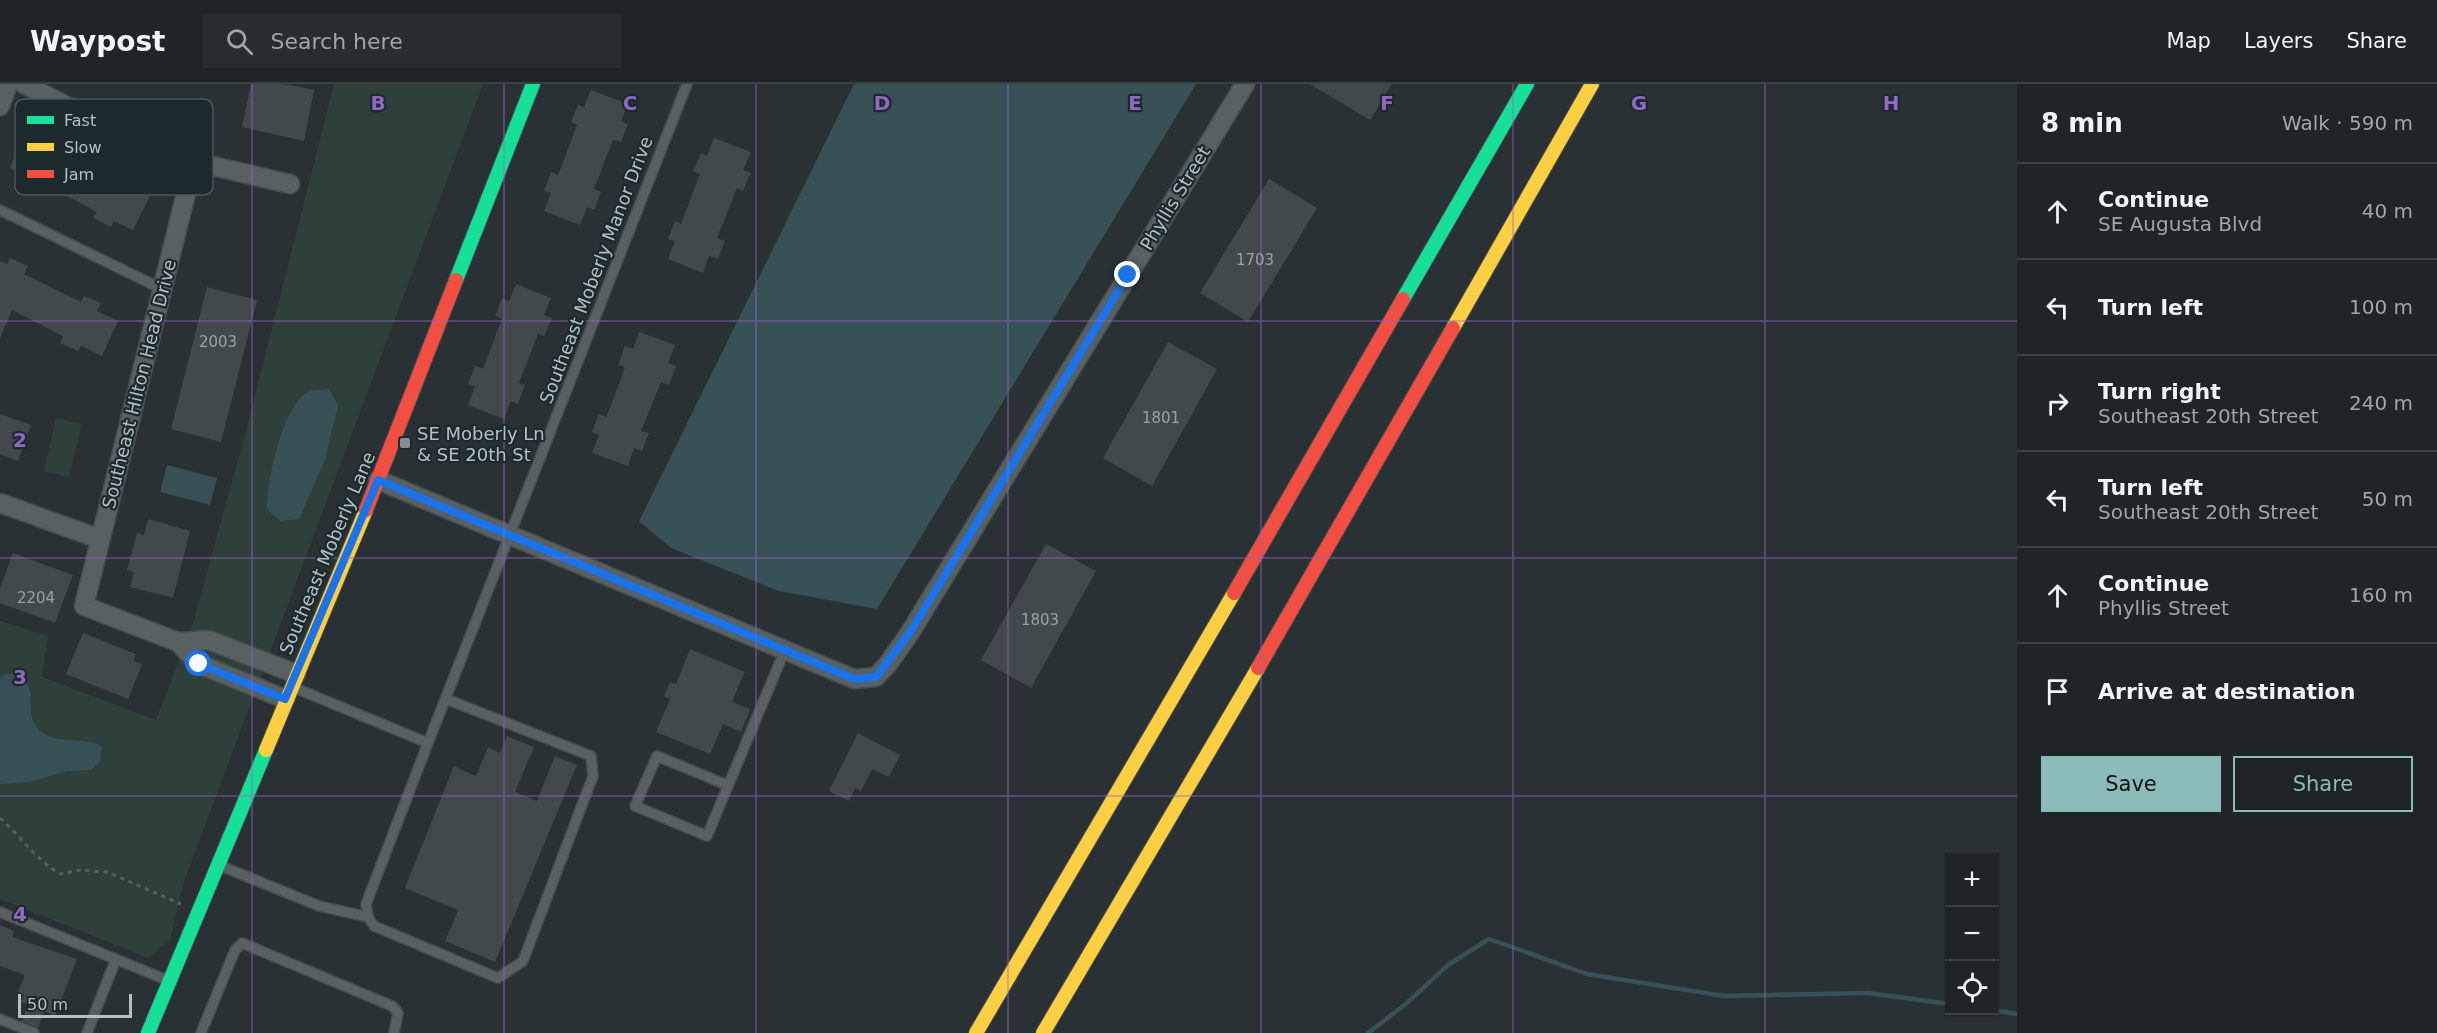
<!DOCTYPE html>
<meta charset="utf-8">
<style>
:root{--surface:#1f2527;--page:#272d2f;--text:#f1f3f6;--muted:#a1a5a7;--line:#3c4244;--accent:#8bbbb9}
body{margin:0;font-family:"DejaVu Sans",sans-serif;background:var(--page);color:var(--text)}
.controls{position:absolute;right:18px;bottom:18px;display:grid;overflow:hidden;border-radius:0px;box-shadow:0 2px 4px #0004}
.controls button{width:54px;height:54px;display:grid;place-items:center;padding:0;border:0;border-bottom:2px solid var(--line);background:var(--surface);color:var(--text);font:30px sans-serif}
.scale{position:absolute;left:18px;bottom:15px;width:114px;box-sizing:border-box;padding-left:6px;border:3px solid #b3c1c4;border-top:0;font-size:16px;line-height:21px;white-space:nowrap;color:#b3c1c4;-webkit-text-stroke:4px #1d2a2d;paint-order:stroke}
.stop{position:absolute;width:18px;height:18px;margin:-14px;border:4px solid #1a73e8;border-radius:50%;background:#fff}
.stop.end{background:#1a73e8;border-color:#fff;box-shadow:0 2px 6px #0008}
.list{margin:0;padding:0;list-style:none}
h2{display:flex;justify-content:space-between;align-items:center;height:78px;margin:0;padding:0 24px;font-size:26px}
h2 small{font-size:20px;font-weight:400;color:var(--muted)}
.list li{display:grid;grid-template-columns:39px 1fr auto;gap:18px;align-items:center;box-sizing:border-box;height:96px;padding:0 24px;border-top:2px solid var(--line)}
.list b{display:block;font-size:22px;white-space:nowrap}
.list p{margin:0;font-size:20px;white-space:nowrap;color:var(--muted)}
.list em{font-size:20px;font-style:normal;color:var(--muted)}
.actions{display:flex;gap:12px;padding:18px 24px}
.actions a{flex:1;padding:14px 0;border:2px solid var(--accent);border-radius:0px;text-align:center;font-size:21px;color:var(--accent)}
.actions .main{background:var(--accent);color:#111}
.icon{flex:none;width:33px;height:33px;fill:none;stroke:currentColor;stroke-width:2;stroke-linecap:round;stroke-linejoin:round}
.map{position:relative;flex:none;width:2017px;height:949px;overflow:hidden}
header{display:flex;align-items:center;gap:36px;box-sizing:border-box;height:84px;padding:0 30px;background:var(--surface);border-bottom:2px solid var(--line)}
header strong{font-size:28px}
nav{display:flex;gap:33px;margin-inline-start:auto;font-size:21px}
.search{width:420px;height:54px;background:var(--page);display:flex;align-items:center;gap:15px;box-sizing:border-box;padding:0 21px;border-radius:0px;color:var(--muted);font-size:22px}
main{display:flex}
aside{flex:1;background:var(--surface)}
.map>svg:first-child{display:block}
</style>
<header>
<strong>Waypost</strong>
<div class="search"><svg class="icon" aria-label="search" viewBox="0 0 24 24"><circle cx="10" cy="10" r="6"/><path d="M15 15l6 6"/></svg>Search here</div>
<nav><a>Map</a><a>Layers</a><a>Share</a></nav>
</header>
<main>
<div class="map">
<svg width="2017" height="949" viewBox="0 0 2017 949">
<rect width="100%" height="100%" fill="#293134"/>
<g fill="#2e4039">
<path d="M334,0h149l-300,800 -13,56 -22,18 -148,-59v-278l48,15 -6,41 114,43 37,-97 53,-192z"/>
<path d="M56,334l26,6 -13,53 -25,-6z"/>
</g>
<g fill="#375157">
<path d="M854,0h342l-319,525 -98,-18 -108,-43 -32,-27z"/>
<path d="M329,305l9,16 -13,55 -26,59 -18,2 -14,-11c0,-28 15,-107 43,-119 5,-2 13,-1 19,-2z"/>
<path d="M167,381l50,13 -7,27 -50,-13z"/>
<path d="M22,589c2,5 6,11 8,17 2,10 -1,24 4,33 14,26 47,11 68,23l-2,16 -9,8 -23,1 -39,11 -29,2v-106l5,-4z"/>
</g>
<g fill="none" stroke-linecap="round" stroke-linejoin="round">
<g stroke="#375157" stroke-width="4.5">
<path d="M1994,926l23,4"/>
<path d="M1368,949l39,-30 41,-38 41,-26 98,35 137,22 144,-3 82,11"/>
</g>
</g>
<g fill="#42494c">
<path d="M251,0h33l30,6 -10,51 -62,-14z"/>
<path d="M1310,0h82l-22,36z"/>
<path d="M591,6l37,14 -7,17 7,3 -7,18 -8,-2 -19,49 7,3 -7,18 -7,-3 -7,18 -36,-14 7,-18 -7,-2 7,-19 7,3 19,-50 -6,-3 7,-17 6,2z"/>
<path d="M26,49l20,9 3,-6 18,9 -4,7 51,26 4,-7 17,9 -4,7 19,9 -17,34 -19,-9 -3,6 -18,-9 4,-6 -18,-10 -34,-16 -2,6 -18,-8 3,-7 -18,-9z"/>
<path d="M714,54l37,14 -8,18 8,3 -8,18 -6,-3 -20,50 8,3 -7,18 -9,-3 -6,17 -35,-14 7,-18 -7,-2 7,-18 6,3 19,-50 -7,-3 8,-18 6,3z"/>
<path d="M1269,95l48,29 -69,114 -48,-29z"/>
<path d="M10,174l18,8 -4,8 57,28 3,-6 17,7 -4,8 21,10 -16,35 -21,-10 -3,5 -18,-8 3,-7 -51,-26 -12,28v-77l7,3z"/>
<path d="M516,200l35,14 -7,17 8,3 -8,18 -6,-2 -19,49 6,2 -7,19 -7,-3 -7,18 -36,-14 7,-19 -7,-2 7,-18 8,3 19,-50 -7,-3 7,-18 7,3z"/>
<path d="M207,203l50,13 -36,142 -50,-13z"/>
<path d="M639,248l36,13 -7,18 8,3 -7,19 -8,-3 -20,49 8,2 -7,18 -8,-3 -6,18 -36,-13 7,-18 -7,-3 7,-18 7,3 7,-17 12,-33 -7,-2 7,-19 8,3z"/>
<path d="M1168,258l49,27 -65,117 -49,-28z"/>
<path d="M0,330l31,11 -13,36 -18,-7z"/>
<path d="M148,435l42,12 -17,67 -43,-11 4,-15 -7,-2 10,-37 7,2z"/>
<path d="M1046,460l50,27 -65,117 -50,-28z"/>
<path d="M13,469l60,22 -18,48 -55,-20v-15z"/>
<path d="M83,549l53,21 -2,7 8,3 -14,35 -62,-25z"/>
<path d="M690,565l55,23 -13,30 18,7 -9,23 -18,-8 -13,30 -54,-22 14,-33 -6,-3 6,-14 6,2z"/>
<path d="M858,649l42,22 -11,22 -17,-8 -11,22 -6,-3 -6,13 -20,-10z"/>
<path d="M507,652l27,11 -19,45 22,9 18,-45 22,9 -82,197 -50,-21 13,-31 -53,-22 49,-122 22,10 12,-29 12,6z"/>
<path d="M0,841l14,6 -2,6 65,22 -22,57 -11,-5 -6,17 -16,-7 6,-16 -7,-3 3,-8 -6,-2 7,-17 -25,-9z"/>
</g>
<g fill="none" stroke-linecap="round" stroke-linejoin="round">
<g stroke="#464d4f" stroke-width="12">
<g id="lane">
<path d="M0,126l162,79"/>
<path d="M295,604l133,55 259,-659"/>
<path d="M428,659l-62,161 2,13 6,9 124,52 25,-17 70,-185 -2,-20 -145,-57"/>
<path d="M727,701l-70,-29 -22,50 72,30 78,-186"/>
<path d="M221,782l98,40 49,11"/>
<path d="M0,828l167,68"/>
<path d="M0,935l34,14"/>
<path d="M87,949l29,-74"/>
<path d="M201,949l34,-83 7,-7 150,63 6,7 -4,20"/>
</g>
</g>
<g stroke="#464d4f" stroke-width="21">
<g id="street">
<path d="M24,0l133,69 133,31"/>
<path d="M0,22l8,-22"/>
<path d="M194,77l-110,445 94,36 21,22 86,35"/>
<path d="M378,396l476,199 22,-2 12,-13 23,-33 334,-547"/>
<path d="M0,419l100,36"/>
<path d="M178,558l31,-2 87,34"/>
</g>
</g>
<g stroke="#464d4f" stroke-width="16">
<g id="fast">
<path d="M456,196l77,-196"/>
<path d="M1403,215l124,-215"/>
<path d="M148,949l118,-283"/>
</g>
</g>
<g stroke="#464d4f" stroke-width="16">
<g id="slow">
<path d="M1453,244l139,-244"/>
<path d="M266,666l100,-240"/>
<path d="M976,949l258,-440"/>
<path d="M1043,949l215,-365"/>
</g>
</g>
<g stroke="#464d4f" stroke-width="16">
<g id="jam">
<path d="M366,426l90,-230"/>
<path d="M1234,509l169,-294"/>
<path d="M1258,584l195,-340"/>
</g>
</g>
<path stroke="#585f60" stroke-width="3" stroke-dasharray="4.5 4.5" stroke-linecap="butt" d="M0,734c20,18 37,42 60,56l20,-4 27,2 74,32"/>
<use href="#lane" stroke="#586062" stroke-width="9"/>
<use href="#street" stroke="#586062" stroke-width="18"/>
<use href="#fast" stroke="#16e098" stroke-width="14"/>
<use href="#slow" stroke="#ffcf43" stroke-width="14"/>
<use href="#jam" stroke="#f24e42" stroke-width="14"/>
</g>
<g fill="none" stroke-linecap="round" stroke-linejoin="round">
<path stroke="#1a73e8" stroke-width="8" d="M199,580l86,35 93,-219 476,199 22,-2 35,-46 217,-356"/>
</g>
<path fill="none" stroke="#9168c1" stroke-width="1.5" stroke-opacity="0.55" d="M252,0v949M504,0v949M756,0v949M1008,0v949M1261,0v949M1513,0v949M1765,0v949M0,237h2017M0,474h2017M0,712h2017"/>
<rect fill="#838f92" stroke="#1d2a2d" stroke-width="2" x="399" y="353" width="12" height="12" rx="3"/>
<g text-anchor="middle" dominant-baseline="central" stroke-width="4.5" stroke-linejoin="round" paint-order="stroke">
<g font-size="15" fill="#97a3a6">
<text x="1255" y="176">1703</text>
<text x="218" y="258">2003</text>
<text x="1161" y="334">1801</text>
<text x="36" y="514">2204</text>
<text x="1040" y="536">1803</text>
</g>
<g font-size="18" fill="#b3c1c4" stroke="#1d2a2d">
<text transform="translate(1175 114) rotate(-59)">Phyllis Street</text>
<text transform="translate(596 186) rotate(-69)">Southeast Moberly Manor Drive</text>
<text transform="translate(139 300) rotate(-76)">Southeast Hilton Head Drive</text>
<text transform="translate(327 469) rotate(-67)">Southeast Moberly Lane</text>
</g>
<g font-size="18" fill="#b3c1c4" stroke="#1d2a2d" text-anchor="start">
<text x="417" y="349">SE Moberly Ln<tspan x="417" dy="21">&amp; SE 20th St</tspan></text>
</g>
</g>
<rect x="15" y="15" width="198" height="96" rx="9" fill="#1d2a2d" stroke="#4a575a" stroke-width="1.5"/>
<rect x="27" y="32" width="27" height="8" fill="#16e098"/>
<rect x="27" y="59" width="27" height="8" fill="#ffcf43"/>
<rect x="27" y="86" width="27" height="8" fill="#f24e42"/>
<g font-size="16" fill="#b3c1c4">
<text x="64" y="42">Fast</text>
<text x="64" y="69">Slow</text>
<text x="64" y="96">Jam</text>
</g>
<g font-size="20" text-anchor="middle" font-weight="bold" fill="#9168c1" stroke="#1d2a2d" stroke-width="4.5" stroke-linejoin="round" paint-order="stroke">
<text x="378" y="26">B</text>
<text x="630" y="26">C</text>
<text x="882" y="26">D</text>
<text x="1135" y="26">E</text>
<text x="1387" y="26">F</text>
<text x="1639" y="26">G</text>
<text x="1891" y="26">H</text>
<text x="20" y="363">2</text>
<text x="20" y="600">3</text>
<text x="20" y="837">4</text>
</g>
</svg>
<div class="controls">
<button>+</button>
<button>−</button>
<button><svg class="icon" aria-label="locate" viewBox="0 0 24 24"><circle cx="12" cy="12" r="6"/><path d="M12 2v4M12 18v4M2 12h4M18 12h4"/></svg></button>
</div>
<div class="scale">50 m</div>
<div class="stop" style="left:199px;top:580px"></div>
<div class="stop end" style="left:1128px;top:191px"></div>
</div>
<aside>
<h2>8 min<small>Walk · 590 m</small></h2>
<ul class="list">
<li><svg class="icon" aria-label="ahead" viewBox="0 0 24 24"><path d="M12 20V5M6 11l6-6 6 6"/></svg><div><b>Continue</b><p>SE Augusta Blvd</p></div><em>40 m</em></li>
<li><svg class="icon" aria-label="left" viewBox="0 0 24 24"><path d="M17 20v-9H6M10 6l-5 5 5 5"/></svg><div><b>Turn left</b></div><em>100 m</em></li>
<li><svg class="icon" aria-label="right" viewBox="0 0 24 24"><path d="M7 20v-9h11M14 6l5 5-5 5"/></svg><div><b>Turn right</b><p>Southeast 20th Street</p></div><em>240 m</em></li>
<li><svg class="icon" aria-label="left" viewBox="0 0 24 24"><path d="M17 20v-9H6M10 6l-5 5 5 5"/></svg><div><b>Turn left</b><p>Southeast 20th Street</p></div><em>50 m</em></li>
<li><svg class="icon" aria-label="ahead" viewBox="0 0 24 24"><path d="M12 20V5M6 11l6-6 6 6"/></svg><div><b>Continue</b><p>Phyllis Street</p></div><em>160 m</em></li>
<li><svg class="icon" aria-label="arrive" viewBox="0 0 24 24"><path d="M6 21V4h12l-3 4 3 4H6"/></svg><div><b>Arrive at destination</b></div></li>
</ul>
<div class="actions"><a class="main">Save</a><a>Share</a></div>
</aside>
</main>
